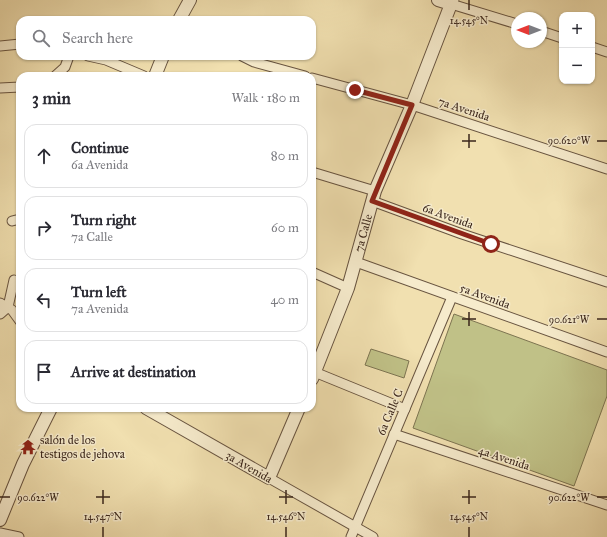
<!DOCTYPE html>
<meta charset="utf-8">
<style>
:root{--surface:#fff;--page:#f2f2f3;--text:#2b2b33;--muted:#7c7c81;--line:#e1e1e2}
body{margin:0;font-family:"IM FELL Great Primer",serif;background:var(--page);color:var(--text)}
.controls{position:absolute;right:12px;top:12px;display:grid;overflow:hidden;border-radius:8px;box-shadow:0 1px 3px #0004}
.controls button{width:36px;height:36px;display:grid;place-items:center;padding:0;border:0;border-bottom:1px solid var(--line);background:var(--surface);color:var(--text);font:20px sans-serif}
.compass{position:absolute;left:511px;top:12px;width:36px;height:36px;border-radius:50%;background:var(--surface);box-shadow:0 1px 3px #0004;rotate:270deg}
.stop{position:absolute;width:12px;height:12px;margin:-9px;border:3px solid #8f2418;border-radius:50%;background:#fff}
.stop.end{background:#8f2418;border-color:#fff;box-shadow:0 1px 4px #0008}
.list{margin:0;padding:0;list-style:none}
h2{display:flex;justify-content:space-between;align-items:center;height:52px;margin:0;padding:0 16px;font-size:17px}
h2 small{font-size:13px;font-weight:400;color:var(--muted)}
.list li{display:grid;grid-template-columns:26px 1fr auto;gap:12px;align-items:center;box-sizing:border-box;height:64px;margin:0 8px 8px;padding:0 8px;border:1px solid var(--line);border-radius:12px}
.list b{display:block;font-size:15px;white-space:nowrap}
.list p{margin:0;font-size:13px;white-space:nowrap;color:var(--muted)}
.list em{font-size:13px;font-style:normal;color:var(--muted)}
.icon{flex:none;width:22px;height:22px;fill:none;stroke:currentColor;stroke-width:2;stroke-linecap:round;stroke-linejoin:round}
.map{position:relative;flex:none;width:607px;height:537px;overflow:hidden}
.search{position:absolute;background:var(--surface);box-shadow:0 1px 3px #0004;left:16px;top:16px;width:300px;height:44px;display:flex;align-items:center;gap:10px;box-sizing:border-box;padding:0 14px;border-radius:12px;color:var(--muted);font-size:15px}
.panel{position:absolute;background:var(--surface);box-shadow:0 1px 3px #0004;left:16px;top:72px;width:300px;height:340px;border-radius:12px}
.map>svg:first-child{display:block}
</style>
<div class="map">
<svg width="607" height="537" viewBox="0 0 607 537">
<rect width="100%" height="100%" fill="#f1e0b0"/>
<filter id="stains"><feTurbulence type="fractalNoise" baseFrequency=".005" numOctaves="4"/><feColorMatrix values="0 0 0 0 .2 0 0 0 0 .09 0 0 0 0 .02 0 0 0 .5 -.17"/></filter>
<radialGradient id="worn" r=".72"><stop offset=".6" stop-color="#630" stop-opacity="0"/><stop offset="1" stop-color="#630" stop-opacity=".3"/></radialGradient>
<g fill="#c0c187" stroke="#7d7451">
<path d="M454,314l153,56v26l-33,90 -161,-58z"/>
<path d="M371,349l38,12 -5,17 -39,-13z"/>
</g>
<g fill="none" stroke-linecap="round" stroke-linejoin="round">
<g stroke="#685440" stroke-width="11">
<g id="minor">
<path d="M454,0l-3,4 66,20"/>
<path d="M541,31l21,7"/>
<path d="M0,46l20,-2"/>
<path d="M592,47l15,5"/>
<path d="M88,56l18,4 38,16"/>
<path d="M242,56l12,6 51,14"/>
<path d="M55,76l10,-9 4,-11"/>
<path d="M312,78l100,27 195,64"/>
<path d="M0,88l20,-1"/>
<path d="M312,172l63,19"/>
<path d="M372,201l90,33 145,48"/>
<path d="M12,221l8,-2"/>
<path d="M356,262l251,90"/>
<path d="M312,272l36,16"/>
<path d="M0,303l12,7 8,11"/>
<path d="M0,314l8,-7 6,-27"/>
<path d="M312,371l93,38"/>
<path d="M394,434l213,71"/>
<path d="M269,478l104,59"/>
<path d="M0,533l19,4"/>
<path d="M351,537l101,-240"/>
</g>
</g>
<g stroke="#685440" stroke-width="14">
<g id="tertiary">
<path d="M179,20l11,-20"/>
<path d="M155,76l8,-20"/>
<path id="s1" d="M312,379l36,-91 27,-97 37,-86 39,-101 -13,-4"/>
<path d="M146,408l123,70 30,-70"/>
<path d="M0,520l23,-56 28,-56"/>
</g>
</g>
<use href="#minor" stroke="#f6ebcc" stroke-width="9"/>
<use href="#tertiary" stroke="#f6ebcc" stroke-width="12"/>
</g>
<g fill="none" stroke-linecap="round" stroke-linejoin="round">
<path stroke="#8f2418" stroke-width="5" d="M355,90l57,15 -40,96 119,43"/>
</g>
<path fill="none" stroke="#3a261b" stroke-width="1.5" d="M469,0v10M469,134v14M462,141h14M597,141h10M469,312v14M462,319h14M597,319h10M103,490v14M286,490v14M469,490v14M0,497h10M96,497h14M279,497h14M462,497h14M597,497h10M103,527v10M286,527v10M469,527v10"/>
<defs>
<g id="temple-bare" transform="scale(1.2)"><path d="M0-6L5-2H3V0L6.5 2.5H4V6H1.5V3h-3V6H-4V2.5H-6.5L-3 0V-2H-5Z" fill="#8f2418" stroke="#f6ebcc" stroke-width="2.5" paint-order="stroke"/></g>
</defs>
<g fill-rule="evenodd">
<use href="#temple-bare" x="28" y="447"/>
</g>
<g text-anchor="middle" dominant-baseline="central" stroke-width="3" stroke-linejoin="round" paint-order="stroke">
<g font-size="12" fill="#3a261b" stroke="#f6ebcc">
<text transform="translate(464 109) rotate(18)">7a Avenida</text>
<text transform="translate(448 216) rotate(20)">6a Avenida</text>
<text stroke="none"><textPath href="#s1" startOffset="155">7a Calle</textPath></text>
<text transform="translate(485 296) rotate(20)">5a Avenida</text>
<text transform="translate(390 412) rotate(-67)">6a Calle C</text>
<text transform="translate(504 458) rotate(18)">4a Avenida</text>
<text transform="translate(249 467) rotate(30)">3a Avenida</text>
</g>
<g font-size="12" fill="#3a261b" stroke="#f6ebcc" text-anchor="start">
<text x="40" y="440">salón de los<tspan x="40" dy="14">testigos de jehova</tspan></text>
</g>
</g>
<g font-size="10" text-anchor="middle" fill="#3a261b" stroke="#f6ebcc" stroke-width="3" stroke-linejoin="round" paint-order="stroke">
<text x="469" y="24">14.545°N</text>
<text x="569" y="144">90.620°W</text>
<text x="569" y="323">90.621°W</text>
<text x="569" y="501">90.622°W</text>
<text x="38" y="501">90.622°W</text>
<text x="103" y="520">14.547°N</text>
<text x="286" y="520">14.546°N</text>
<text x="469" y="520">14.545°N</text>
</g>
<rect width="100%" height="100%" filter="url(#stains)"/>
<rect width="100%" height="100%" fill="url(#worn)"/>
</svg>
<div class="controls">
<button>+</button>
<button>−</button>
</div>
<svg class="compass" viewBox="-18 -18 36 36"><path d="M0-13l5 13h-10z" fill="#e53935"/><path d="M0 13l5-13h-10z" fill="#7c7c81"/></svg>
<div class="stop" style="left:491px;top:244px"></div>
<div class="stop end" style="left:355px;top:90px"></div>
<div class="search"><svg class="icon" aria-label="search" viewBox="0 0 24 24"><circle cx="10" cy="10" r="6"/><path d="M15 15l6 6"/></svg>Search here</div>
<section class="panel">
<h2>3 min<small>Walk · 180 m</small></h2>
<ul class="list">
<li><svg class="icon" aria-label="ahead" viewBox="0 0 24 24"><path d="M12 20V5M6 11l6-6 6 6"/></svg><div><b>Continue</b><p>6a Avenida</p></div><em>80 m</em></li>
<li><svg class="icon" aria-label="right" viewBox="0 0 24 24"><path d="M7 20v-9h11M14 6l5 5-5 5"/></svg><div><b>Turn right</b><p>7a Calle</p></div><em>60 m</em></li>
<li><svg class="icon" aria-label="left" viewBox="0 0 24 24"><path d="M17 20v-9H6M10 6l-5 5 5 5"/></svg><div><b>Turn left</b><p>7a Avenida</p></div><em>40 m</em></li>
<li><svg class="icon" aria-label="arrive" viewBox="0 0 24 24"><path d="M6 21V4h12l-3 4 3 4H6"/></svg><div><b>Arrive at destination</b></div></li>
</ul>
</section>
</div>
